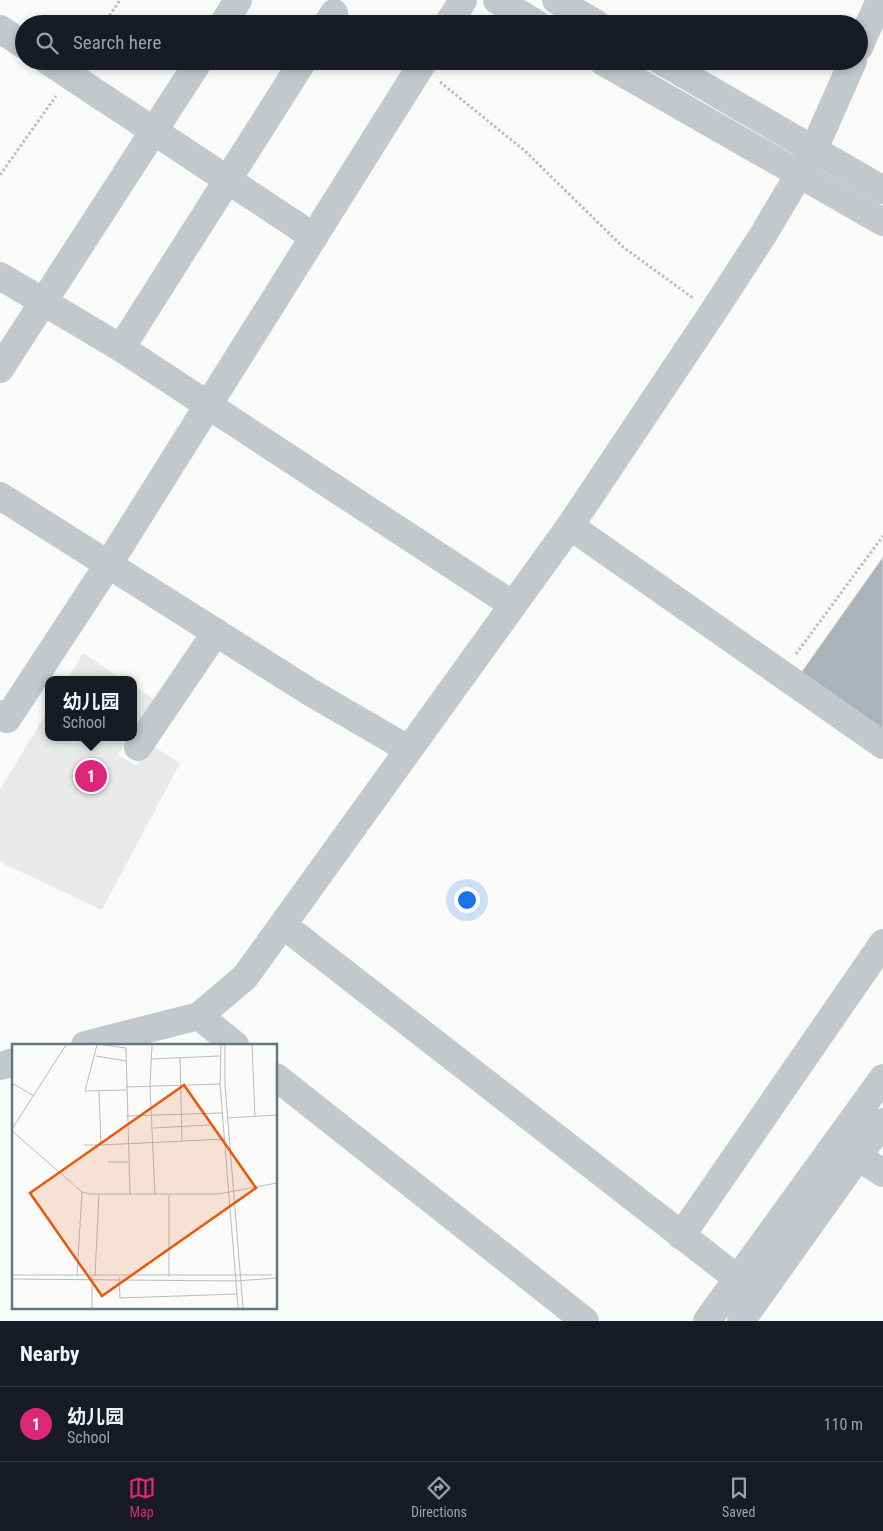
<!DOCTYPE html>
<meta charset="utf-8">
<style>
:root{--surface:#171b24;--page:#20242c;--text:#f1f3f6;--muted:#9ea1a6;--line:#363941;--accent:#db2777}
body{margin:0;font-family:"Roboto Condensed","Noto Sans SC",sans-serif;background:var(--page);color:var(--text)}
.you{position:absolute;left:466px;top:899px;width:18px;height:18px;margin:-12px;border:4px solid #fff;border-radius:50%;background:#1a73e8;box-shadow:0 0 0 8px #1a73e833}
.badge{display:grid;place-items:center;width:32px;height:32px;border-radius:50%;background:var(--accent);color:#fff;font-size:16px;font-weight:700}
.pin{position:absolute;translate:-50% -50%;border:2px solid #fff;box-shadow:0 1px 5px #0006}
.popup{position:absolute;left:45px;top:676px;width:92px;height:65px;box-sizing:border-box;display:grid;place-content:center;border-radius:10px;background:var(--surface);filter:drop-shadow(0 1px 4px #0005);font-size:16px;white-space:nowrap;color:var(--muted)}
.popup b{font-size:19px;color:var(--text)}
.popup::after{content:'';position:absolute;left:50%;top:100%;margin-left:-10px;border:10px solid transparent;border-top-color:var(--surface)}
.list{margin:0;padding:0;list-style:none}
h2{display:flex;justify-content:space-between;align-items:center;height:65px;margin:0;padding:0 20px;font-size:21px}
h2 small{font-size:16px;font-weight:400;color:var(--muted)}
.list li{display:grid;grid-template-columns:32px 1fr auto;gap:15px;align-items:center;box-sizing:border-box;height:75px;padding:0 20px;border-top:1px solid var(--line)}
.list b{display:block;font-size:19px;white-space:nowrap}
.list p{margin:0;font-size:16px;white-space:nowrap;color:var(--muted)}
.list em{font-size:16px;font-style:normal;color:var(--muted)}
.icon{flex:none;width:28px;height:28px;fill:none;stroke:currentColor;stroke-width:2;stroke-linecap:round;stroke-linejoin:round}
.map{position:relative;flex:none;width:883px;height:1321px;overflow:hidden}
.search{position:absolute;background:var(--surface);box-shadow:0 2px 8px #0003;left:15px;right:15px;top:15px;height:55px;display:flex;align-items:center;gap:12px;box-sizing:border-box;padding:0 18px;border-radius:28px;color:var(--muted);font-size:19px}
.sheet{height:140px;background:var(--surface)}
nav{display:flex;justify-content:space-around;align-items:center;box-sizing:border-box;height:70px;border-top:1px solid var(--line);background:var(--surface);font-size:14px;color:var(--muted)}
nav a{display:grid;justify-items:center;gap:2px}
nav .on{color:var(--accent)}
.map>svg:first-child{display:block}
</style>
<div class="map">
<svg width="883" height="1321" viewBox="0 0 883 1321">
<rect width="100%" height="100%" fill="#fafaf8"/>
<g fill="#e8e9e9">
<path d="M83,653l40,27h-56z"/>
<path d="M134,686l21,14 -21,31z"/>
<path d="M48,710v27h81l-11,18 19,11 14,-21 29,18 -78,147 -102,-48v-72z"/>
</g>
<path fill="#aab3b9" stroke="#dcdcda" d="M883,557v176l-85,-56z"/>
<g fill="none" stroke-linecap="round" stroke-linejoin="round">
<g stroke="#bbbfc2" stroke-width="3" stroke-dasharray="2.5 2.5" stroke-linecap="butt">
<path d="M104,24l16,-24"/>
<path d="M440,82l85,69 98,96 70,51"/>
<path d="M0,175l56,-79"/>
<path d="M796,654l87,-118"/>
</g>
<g stroke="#c3c8cc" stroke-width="28">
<path d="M497,0l40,24"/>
<path d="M556,0l41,24"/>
<path d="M223,24l15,-24"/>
<path d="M327,24l7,-11"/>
<path d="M448,24l15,-24"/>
<path d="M0,29l24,16"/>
<path d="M859,47l21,-47"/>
<path d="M48,61l266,176"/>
<path d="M602,61l281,161"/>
<path d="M661,61l222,129"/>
<path d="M0,276l121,72 392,257"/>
<path d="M121,348l182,-287"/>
<path d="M0,369l199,-308"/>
<path d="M0,496l310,196 98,57"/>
<path d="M570,526l313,219"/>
<path d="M0,714l7,5 101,-154 316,-504"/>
<path d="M138,747l78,-115"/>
<path d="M283,925l455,354"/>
<path d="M199,1016l36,29"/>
<path d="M85,1045l114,-29 46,-39 325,-451 143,-214 50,-77 51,-86 39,-88"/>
<path d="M0,1066l14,-4"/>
<path d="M276,1077l309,244"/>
<path d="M843,1147l40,26"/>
<path d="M681,1236l202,-293"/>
<path d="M707,1321l176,-243"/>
<path d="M741,1321l142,-199"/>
</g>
</g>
<g transform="translate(12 1044)">
<rect width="265" height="265" fill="#fafaf8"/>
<path fill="none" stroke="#b5bdc2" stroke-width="1" d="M85,1l-12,46 41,-1M92,1l22,3 4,146M140,1l-2,41 5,109M209,1l-1,39 18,224M213,1v40l18,223M240,1l3,72M84,12l30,5M168,14l2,83M139,15l69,-3M0,39l22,13M114,43l94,-3M87,47l2,54 123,-6M114,72l96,-3M215,74l50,-3M141,84l57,-3M0,85l54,-84M0,87l70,61 8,2h129l58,-11M72,101h17M96,118h20M157,151v82M0,231h260M65,232l5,-84M83,232l4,-82M80,233v31M107,233l1,21 117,-4M0,235l224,2 41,-3"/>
<path fill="#e8590c" fill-opacity="0.15" stroke="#e8590c" stroke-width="2.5" d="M172,41l72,103 -154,108 -72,-103z"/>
<rect width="265" height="265" fill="none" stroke="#657683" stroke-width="2.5"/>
</g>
</svg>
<div class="you"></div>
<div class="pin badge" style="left:91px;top:776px">1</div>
<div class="popup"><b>幼儿园</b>School</div>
<div class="search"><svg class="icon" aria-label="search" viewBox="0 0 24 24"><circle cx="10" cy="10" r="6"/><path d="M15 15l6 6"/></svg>Search here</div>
</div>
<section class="sheet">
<h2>Nearby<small></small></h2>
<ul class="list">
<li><span class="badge">1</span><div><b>幼儿园</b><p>School</p></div><em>110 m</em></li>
</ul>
</section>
<nav>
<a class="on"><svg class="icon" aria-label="map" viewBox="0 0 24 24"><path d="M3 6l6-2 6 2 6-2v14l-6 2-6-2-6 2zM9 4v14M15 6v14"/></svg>Map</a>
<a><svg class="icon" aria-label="directions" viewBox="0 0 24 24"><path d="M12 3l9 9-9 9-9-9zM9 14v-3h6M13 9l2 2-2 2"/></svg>Directions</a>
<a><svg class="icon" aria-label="saved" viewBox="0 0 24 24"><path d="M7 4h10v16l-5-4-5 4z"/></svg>Saved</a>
</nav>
